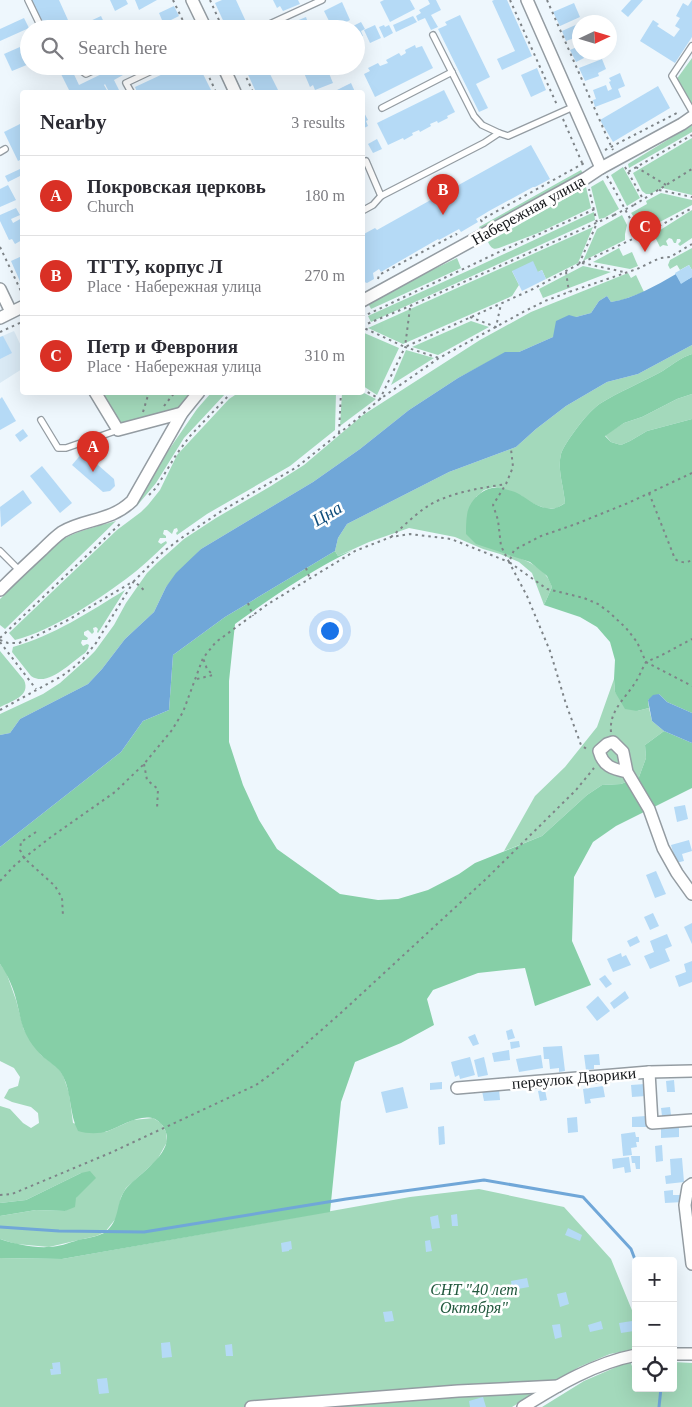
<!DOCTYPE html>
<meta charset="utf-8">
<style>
:root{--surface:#fff;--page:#f7f7f7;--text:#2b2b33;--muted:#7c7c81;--line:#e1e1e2;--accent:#d93025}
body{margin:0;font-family:"Times New Roman",serif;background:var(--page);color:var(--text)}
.controls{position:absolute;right:15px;bottom:15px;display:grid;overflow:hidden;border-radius:5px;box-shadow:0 5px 20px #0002}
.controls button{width:45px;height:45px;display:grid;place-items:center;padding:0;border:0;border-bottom:1px solid var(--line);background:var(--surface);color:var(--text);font:25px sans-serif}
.compass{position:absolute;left:572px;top:15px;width:45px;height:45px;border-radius:50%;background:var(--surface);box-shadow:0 5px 20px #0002;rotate:86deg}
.you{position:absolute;left:329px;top:630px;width:18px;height:18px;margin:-12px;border:4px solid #fff;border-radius:50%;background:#1a73e8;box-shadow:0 0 0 8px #1a73e833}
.badge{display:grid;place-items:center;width:32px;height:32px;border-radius:50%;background:var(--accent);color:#fff;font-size:16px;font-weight:700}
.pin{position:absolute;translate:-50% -41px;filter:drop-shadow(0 1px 2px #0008)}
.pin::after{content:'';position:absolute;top:26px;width:18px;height:15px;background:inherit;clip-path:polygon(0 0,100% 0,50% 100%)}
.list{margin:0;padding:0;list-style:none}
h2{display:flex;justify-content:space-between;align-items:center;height:65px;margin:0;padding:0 20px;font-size:21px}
h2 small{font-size:16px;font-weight:400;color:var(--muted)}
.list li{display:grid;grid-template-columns:32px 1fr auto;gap:15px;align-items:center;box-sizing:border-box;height:80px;padding:0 20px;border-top:1px solid var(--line)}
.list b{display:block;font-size:19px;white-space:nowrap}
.list p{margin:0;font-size:16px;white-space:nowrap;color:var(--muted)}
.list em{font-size:16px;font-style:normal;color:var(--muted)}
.icon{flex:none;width:28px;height:28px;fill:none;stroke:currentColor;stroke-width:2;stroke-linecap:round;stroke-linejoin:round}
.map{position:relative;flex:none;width:692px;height:1407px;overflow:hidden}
.search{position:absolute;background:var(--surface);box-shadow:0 5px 20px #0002;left:20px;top:20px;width:345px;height:55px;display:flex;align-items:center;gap:12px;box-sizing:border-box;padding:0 18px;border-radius:28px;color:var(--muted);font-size:19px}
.panel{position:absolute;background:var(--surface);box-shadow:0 5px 20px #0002;left:20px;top:90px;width:345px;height:305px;border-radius:5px}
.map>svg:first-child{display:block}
</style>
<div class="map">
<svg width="692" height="1407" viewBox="0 0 692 1407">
<rect width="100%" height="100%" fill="#eef7fd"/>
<path fill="#daeaf5" d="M14,331l8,17v21l-22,14v-46z"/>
<g fill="#a3d9bb">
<path d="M692,58v45l-1,1 -15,-24z"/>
<path d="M692,125v7l-63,36 -1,-4z"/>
<path d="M692,138v57l-30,-7 -12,6h-4l-4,-3 -9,-18z"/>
<path d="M623,167l17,31 -13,8 -16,-31z"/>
<path d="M581,170l3,5 -102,56 -3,-4z"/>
<path d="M603,180l16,29 -15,9 -5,1 -8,-32z"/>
<path d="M586,187l5,21 -53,25 -39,15c-6,2 -8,0 -11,-6z"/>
<path d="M661,193l31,7v5l-36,19 -7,3 -3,-7 -3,1 -9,-4 -3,-4 16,-9 -1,-3z"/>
<path d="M692,210v28l-12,8 -2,-2 3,-3 -1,-2h-3l-1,4h-2l-2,-4 -3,-1 -3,3 2,5 -5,-1 -3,2 -5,-10 2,-5z"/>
<path d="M594,212l1,8 -224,102 -3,-6 106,-48z"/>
<path d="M622,215l5,10 -2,9v6l-42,21 14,-32z"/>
<path d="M593,227l-15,36 -32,16 -4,-9 -4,2 -26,-1 7,14 -7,11 -109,48 -35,-16z"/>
<path d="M619,248l4,8 9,-4 6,14 -8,3 -37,-7z"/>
<path d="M692,248v22l-3,-5 -9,5 -3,-5 -7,4 -2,-4 2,-5z"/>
<path d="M457,258l4,10 -90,41 -4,-8z"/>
<path d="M583,266l28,6 -68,26 -4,-9z"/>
<path d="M628,273l3,5 5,-3 8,17 -22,8 -11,2 -4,-6 -8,5 -8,12 -15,4 -23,20 -34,15 -14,1 -47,25 -49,32 -49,39 -47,33 -112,67 -35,38 -12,25 -29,27 -23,30 -14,15 -68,35 -10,14 -10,2v-21l43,-20 17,-11 28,-25 7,-7 19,-26 12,-22 21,-30 10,-10 27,-24 32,-21 55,-32 33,-21 59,-50 117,-75 51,-28z"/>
<path d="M471,321l18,6 -51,28 -26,-8z"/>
<path d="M362,332l37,16 -22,47 -14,-9z"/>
<path d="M692,345v9c-13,4 -22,13 -33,19 -19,10 -40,19 -58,30 -11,6 -36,39 -40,51 -4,16 3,33 4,49l-8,5 -10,1 -18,-7 -7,-6 -28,-9 -10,3 -8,7 28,55c18,7 42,14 48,35l-8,18 -12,-32 -13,-11 -19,-8 -17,-5 -28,-12 -46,-9 -40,14 -31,14 -3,-5 3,-13 9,-14 102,-52 67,-25 20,-18 30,-23 41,-24 31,-8z"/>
<path d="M406,350l28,8 -43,27z"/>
<path d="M362,392l14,7 -36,27 2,-33z"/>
<path d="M100,393h91l-11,14 -60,19z"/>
<path d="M211,393h15l-42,45 -28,45 -20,24 30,-53 31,-45z"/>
<path d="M238,393h98l-1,37 -45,36 -83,48 -30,21 -1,-2 2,-2 -1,-3 -3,1 -2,5 -5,-4h-3l-1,4 3,2v2h-6l-2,4 3,2 5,-3 1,2c-13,12 -26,25 -41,36 -31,23 -73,51 -111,61l-6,-7 108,-103 24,-18 7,-7 12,-15 17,-35 52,-56z"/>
<path d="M692,394v25l-45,12 -17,10 -9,4 -10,-3 -6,-7 19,-12 18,-6 35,-18z"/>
<path d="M116,521l-111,108 -5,-4v-26l57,-56c18,-12 38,-16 59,-22z"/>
<path d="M125,590l-27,43 -1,-1 1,-3 -2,-2 -3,1 1,4 -2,2 -4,-4 -4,2v3l4,3 -1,2h-5l-1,3 2,3 4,-2 2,1 -1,4 -3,4c-14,9 -37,35 -54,23l-19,-24 1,-5c40,-11 76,-35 112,-57z"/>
<path d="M0,651l24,29c7,16 -12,21 -24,27z"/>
<path d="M614,679l1,13 22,19 12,-3 3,13 12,10 -19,14 1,13 -7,19 -18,7 -19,1 -15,10 -45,41 -38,15 31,-55 30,-29 32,-40z"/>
<path d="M0,964l6,8 10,28 8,30 17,25 16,12 6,8 6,18 4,30 33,9 27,-12 20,-2 8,5 5,9 1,10 -10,18 -31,28 -5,9 -4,20 -12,15 -9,4 -47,11 -33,-3 -16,-5v-23l36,-6 29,1 11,-13 5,-25 -55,27 -26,3v-97l10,3 13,14 8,5 8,-5 -1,-10 -7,-6 -19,-5 -8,-4 5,-9 9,-3 2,-9 -6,-9 -14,-7z"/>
<path d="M479,1189l85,18 47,52 25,61v29l-26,5 -31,13 -67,40h-512v-149l62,1 348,-62z"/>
<path d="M630,1361l2,5 4,-1v23h37v-26l19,1v44h-150l42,-26z"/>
</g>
<g fill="#86cfa7">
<path d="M692,354v40l-15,5 -35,18 -18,6 -19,13 6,6 10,3 9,-4 17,-10 45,-12v294l-25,-11 -8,-8 -11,6 1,8 -12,3 -12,-2 -10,-17 -1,-13 1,-19 -5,-18 -13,-15 -17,-10 -36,-12 8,-18 -5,-11 -17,-14 -54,-18 -10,-10c0,-6 0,-13 1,-19 1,-12 13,-25 25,-27 6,-1 17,2 23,4 11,5 19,14 31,16 8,2 13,-1 19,-5 -1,-16 -8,-33 -4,-49 4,-12 29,-45 40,-51 18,-11 39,-20 58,-30 11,-6 20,-15 33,-19z"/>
<path d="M353,550c-41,20 -81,47 -118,74l-6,57v61l14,43 16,35 18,29 63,45 38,6 20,-1 30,-9 31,-16 16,-11 67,-27 45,-41 15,-10 19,-1 18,-7 7,-19 -1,-13 19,-14 28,12v45l-76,38 -23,16 -19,35 -2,64 19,44 -56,21 -10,-38 -47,5 -45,17 -6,9 7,26 -33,18 -46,19 -14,40 -11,110 -268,47 -62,-1v-19c15,5 33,9 49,8 9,0 20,-4 29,-7 9,-2 18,-3 26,-7 17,-12 11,-29 21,-43 11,-15 51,-37 40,-60 -2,-5 -5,-8 -10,-11 -14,-6 -34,7 -47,12 -9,3 -20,3 -30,0 -9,-17 -6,-37 -15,-55 -5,-10 -15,-14 -22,-21 -6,-6 -11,-13 -14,-19 -6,-10 -7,-22 -10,-33 -3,-14 -9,-28 -17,-39v-117l121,-95 22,-31 26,-11 4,-55 52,-38 110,-66 3,5z"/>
<path d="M90,1171l6,7 -20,20 -1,9 -10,4 -29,-1 -36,6v-13l26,-3 55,-27z"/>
</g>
<g fill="#70a7d8">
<path d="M676,274l5,9 11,-6v68l-54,29 -31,8 -41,24 -30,23 -20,18 -67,25 -102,52 -9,14 -3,13 -110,66 -52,38 -4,55 -26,11 -22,31 -121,95v-112l10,-2 10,-14 68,-35 14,-15 23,-30 29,-27 12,-25 10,-14 25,-24 112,-67 47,-33 49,-39 49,-32 47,-26h14l34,-15 3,-16 13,-6 7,2 15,-4 8,-12 8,-5 4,6c24,-4 44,-16 65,-28z"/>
<path d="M659,694l8,8 25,11v30l-28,-12 -12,-10 -4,-21 5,-5z"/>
</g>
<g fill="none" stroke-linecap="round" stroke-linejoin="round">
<g stroke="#70a7d8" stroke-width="3">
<path d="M0,1227l59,4 85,1 202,-33 138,-19 99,17 48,52 5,13"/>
<path d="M659,1407l2,-19"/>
</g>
</g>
<g fill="#b5daf6">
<path d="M31,0h28l13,29h-28l-8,-18 1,-1z"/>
<path d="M110,0h16l2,4 -13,7z"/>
<path d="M135,0h22l-18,10z"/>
<path d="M222,0h14l12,26 -6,3h-15l-12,-26z"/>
<path d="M273,0h25l2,4 -17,7 -3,-5 -3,2z"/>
<path d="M384,0h26l5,9 -25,13 -10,-20z"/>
<path d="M428,0h8l5,10 -10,5 7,12 -7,3 -6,-12 -7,3 -2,-5 5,-3 -2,-3 11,-6z"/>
<path d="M494,0h13l25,56 -30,14 -5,-11 18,-8 -23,-50z"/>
<path d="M631,0h12l-15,17 -7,-6z"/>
<path d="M692,0v37l-17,26 -35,-22 13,-21 6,4 -2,2 17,11 6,-8 -5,-3 5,-8 -4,-2 7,-13 5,3z"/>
<path d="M342,2l8,18 -17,9 -9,-18z"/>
<path d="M574,3l6,14 -20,9 -7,-14z"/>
<path d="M174,6l5,10 -8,4 1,4 -7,3 -6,-14z"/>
<path d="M460,15l30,62 -14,7 12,24 -9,4 -41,-83 9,-4 -2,-3z"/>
<path d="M101,16l6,13h-34z"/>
<path d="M413,16l4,6 -21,10 -3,-7z"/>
<path d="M306,17l4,12h-24l-2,-3z"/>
<path d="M24,18l5,10 -29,13v-12z"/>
<path d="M361,22l4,7 -4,2 2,5 -7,3v-10h-4l-1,-2z"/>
<path d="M580,23v13l-14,5 -4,-10z"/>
<path d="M375,25l6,13 -11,5 -6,-13z"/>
<path d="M384,25l1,2 4,-2 4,8 -9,5 -5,-11z"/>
<path d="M29,43v21l-17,7 -8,-17z"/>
<path d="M415,45l1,3 6,-2 11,22 -58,29 -11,-23 6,-3 -2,-3 10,-5 2,3 8,-3 -2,-3 13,-7 2,3 5,-3 -1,-3z"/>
<path d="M579,46l1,6h11l-8,4 1,2 -8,4 -6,-12z"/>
<path d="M602,59l4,10 -8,4 1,3 -14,5 -6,-13z"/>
<path d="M57,66h9l1,2 3,-2 9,19 39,-19h18l-14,7 1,2 -9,5 6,12h-11l-4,-8 -1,1 4,7h-38z"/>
<path d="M180,66h19l13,26h-33l-1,-1 -3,1h-38l-2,-5z"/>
<path d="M244,66h22l13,26h-23z"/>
<path d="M301,66h25l7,17 -18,7 -2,-5 -3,2z"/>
<path d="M537,68l9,22 -15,7 -10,-22z"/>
<path d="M620,73l5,13 -7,3 3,8 -26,10 -2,-7 3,-1 -3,-9 13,-5 2,6 4,-2 -3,-7 2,-1 -2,-3z"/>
<path d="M351,83l4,9h-17l-1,-2z"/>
<path d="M658,86l12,22 -57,34 -13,-22z"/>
<path d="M444,90l11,22 -8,4 1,2 -10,5 -1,-2 -7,3 1,2 -11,6 -1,-2 -7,3 1,2 -9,5 -1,-2 -15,7 -11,-22z"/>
<path d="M362,109l6,11 -2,1 2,5 -6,3z"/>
<path d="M22,123v36l-4,2 -14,-29z"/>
<path d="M377,139l5,10 -9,4 -5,-9z"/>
<path d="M531,145l19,34 -15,8h-2l-44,24 -13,8 2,3 -17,10 -2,-3 -20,11 -1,-1 -57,33 -2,-3 -6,4 1,6 -7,4 -5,-2v-46l13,-7 2,2 59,-33 -2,-4 19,-10 2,4z"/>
<path d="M20,169l2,6 -14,7 -3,-6z"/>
<path d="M8,185l8,15 -16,7v-18z"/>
<path d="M16,208l4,7 -9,4 2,4 9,-5v16l-1,1 1,5 -7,4 -3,-5 -3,1 -9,-19v-6z"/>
<path d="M22,256v30l-11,-25z"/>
<path d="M533,261l5,11 4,-2 4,9 -24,12 -10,-20z"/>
<path d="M689,265l3,5v7l-11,7 -6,-11z"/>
<path d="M3,336l9,17 -12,6v-22z"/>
<path d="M2,397l14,24 -16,9v-31z"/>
<path d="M23,429l5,7 -8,6 -5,-7z"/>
<path d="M83,452l31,27 1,7 -5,5 -7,1 -31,-27z"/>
<path d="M42,466l30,37 -12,10 -30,-37z"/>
<path d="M23,490l9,13 -31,24 -1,-20z"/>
<path d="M685,805l3,14 -11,3 -3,-15z"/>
<path d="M689,840l3,11 -10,3 2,7 -8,2 -5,-18z"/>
<path d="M656,871l10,23 -11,4 -9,-23z"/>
<path d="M653,913l6,13 -9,4 -6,-13z"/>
<path d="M692,923v21l-8,-17z"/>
<path d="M667,934l5,12 -7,3 5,12 -20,8 -6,-13 10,-4 -4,-11z"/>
<path d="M637,936l3,6 -10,5 -3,-6z"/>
<path d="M621,953l1,4 4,-2 5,10 -18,7 -6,-13z"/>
<path d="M692,961v21l-13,5 -4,-11 11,-4 -2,-8z"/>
<path d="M605,975l7,9 -6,4 -7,-9z"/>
<path d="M625,991l4,7 -15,11 -4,-6z"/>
<path d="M598,996l12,15 -13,10 -11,-14z"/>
<path d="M512,1029l3,9 -7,2 -2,-9z"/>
<path d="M475,1034l4,10 -6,2 -5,-9z"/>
<path d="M519,1041l1,6 -9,2 -1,-7z"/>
<path d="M562,1046l3,25 -6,1v-4l-9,1 -1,-10h-5l-1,-12z"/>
<path d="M509,1050l1,10 -16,2 -2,-9z"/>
<path d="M599,1054l1,11h-6v4l-8,1 -2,-15z"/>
<path d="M541,1055l2,13 -24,4 -3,-13z"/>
<path d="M470,1057l5,18 -15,4 -1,-4 -4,2 -4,-15z"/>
<path d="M484,1057l4,18 -10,2 -4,-17z"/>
<path d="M674,1080l1,12h-8l-1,-11z"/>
<path d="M442,1082v7l-12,1v-7z"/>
<path d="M645,1084l1,12 -14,1 -1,-12z"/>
<path d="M603,1086l2,11 -15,2 1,4 -6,1 -2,-15z"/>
<path d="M403,1087l5,21 -22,5 -5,-21z"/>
<path d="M499,1089l1,11 -16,1 -2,-10z"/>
<path d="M545,1090l2,10 -7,1 -2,-10z"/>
<path d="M670,1107l1,8 -9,1 -1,-8z"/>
<path d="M646,1116l1,11h-15v-10z"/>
<path d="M577,1117l1,15 -10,1 -1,-15z"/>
<path d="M679,1124v13l-18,1v-13z"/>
<path d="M444,1126l1,18 -6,1 -1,-18z"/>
<path d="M635,1132l1,5h3v5h-3l1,5 -6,1 1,7 -9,1 -2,-22z"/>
<path d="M662,1145l1,16 -7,1 -1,-16z"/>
<path d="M631,1156h9v13h-4l-1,-6h-3z"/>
<path d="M629,1157l2,15 -6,1 -1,-6 -11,2 -1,-10z"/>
<path d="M682,1158l2,24 -18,2 -1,-8 6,-1 -1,-16z"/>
<path d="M673,1190v5h10v7l-18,1 -1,-12z"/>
<path d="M457,1214l1,12h-6l-1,-11z"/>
<path d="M438,1215l2,13 -8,1 -2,-12z"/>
<path d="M568,1228l14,7 -2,6 -15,-6z"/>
<path d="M430,1240l2,11 -6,1 -1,-11z"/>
<path d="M291,1241l1,8 -3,1v1l-7,1 -1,-9z"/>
<path d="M527,1278l2,9 -17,3 -1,-9z"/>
<path d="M478,1283l1,11h-7l-1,-10z"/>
<path d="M566,1292l3,12 -9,3 -3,-13z"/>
<path d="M392,1311l2,10 -9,1 -2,-10z"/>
<path d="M601,1321l2,8 -13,3 -2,-7z"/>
<path d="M632,1321l2,10 -13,2 -2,-10z"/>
<path d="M560,1324l2,13 -7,2 -3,-14z"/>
<path d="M170,1342l2,15 -10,1 -1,-15z"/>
<path d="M232,1344l1,12h-7l-1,-11z"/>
<path d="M60,1362l1,12 -10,1 -1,-6h3l-1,-6z"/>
<path d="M107,1378l2,15 -10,1 -2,-15z"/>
<path d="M483,1397l3,10h-16l-1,-6z"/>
</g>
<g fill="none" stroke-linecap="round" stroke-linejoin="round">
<g stroke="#949ca2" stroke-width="8">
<g id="lane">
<path d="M28,0l14,29"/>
<path d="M259,29l63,-29"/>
<path d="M433,35l41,81 8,9 17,8"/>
<path d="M692,46l-20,30 20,35"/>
<path d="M75,66l11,8 17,-8"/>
<path d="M131,92l-5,-9 36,-17"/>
<path d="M382,108l70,-36"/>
<path d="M0,152l5,-3"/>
<path d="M366,161l15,35 103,-53 15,-10 9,3 65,-29"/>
<path d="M362,211l11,-6 8,-9"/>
<path d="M41,420l17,28h8l52,-18"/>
<path d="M0,551l20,20"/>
</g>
</g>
<g stroke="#949ca2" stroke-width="14">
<g id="street">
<path d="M192,0l14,29"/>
<path d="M527,0l74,168"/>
<path d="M223,66l12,26"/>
<path d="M0,289l11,23"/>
<path d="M362,301l224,-123 15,-10 81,-44 10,-7"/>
<path d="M0,318l22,-11"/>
<path d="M95,392l23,38 64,-17"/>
<path d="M0,590c14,-14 28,-27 42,-40 6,-6 13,-13 20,-18 24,-14 48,-10 70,-31l50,-88 17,-21"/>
<path d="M627,772c-15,-3 -24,-6 -28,-21l8,-7 6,-2 10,10 4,20 22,37 14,39 14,25 15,21"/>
<path d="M649,1072l3,51 40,-3"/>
<path d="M457,1088l192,-16 43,-1"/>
<path d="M692,1184l-4,3 -3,18 7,59"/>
<path d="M673,1354h19"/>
<path d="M251,1407l207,-16 100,-5"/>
<path d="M523,1407c35,-22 72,-44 113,-52"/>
</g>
</g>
<g stroke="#7e8488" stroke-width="2" stroke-dasharray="2.5 4" stroke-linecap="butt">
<path d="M173,0l14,29"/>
<path d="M210,0l13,29"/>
<path d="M510,0l47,105"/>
<path d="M547,0l64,146 2,4"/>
<path d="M204,66l12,26"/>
<path d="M241,66l12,26"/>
<path d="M563,119l20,46"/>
<path d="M605,150l72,-37"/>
<path d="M625,167l3,5 64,-37"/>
<path d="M636,167l30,18"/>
<path d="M628,172l15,27"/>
<path d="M607,176l32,59"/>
<path d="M659,190l33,7"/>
<path d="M634,205l58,-36"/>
<path d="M482,222l-1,-2 105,-58"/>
<path d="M0,247l21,44 1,-1"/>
<path d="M582,263l42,9"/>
<path d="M579,264l18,-41 -8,-34"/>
<path d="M566,272l3,20"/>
<path d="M378,279l1,-4 77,-41 1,1"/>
<path d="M410,308l-5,39 34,11"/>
<path d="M362,317l135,-64 98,-44"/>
<path d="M470,317l26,10 5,-23"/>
<path d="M362,323l4,6 39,18 128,-58 46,-25 73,-34 40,-22"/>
<path d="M362,326l48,-20 204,-91"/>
<path d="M0,332l22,-10"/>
<path d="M362,389l18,10 25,-52"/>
<path d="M164,406l11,-14"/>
<path d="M143,412l6,-20"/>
<path d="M339,433l2,-41"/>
<path d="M692,473l-64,30 -52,21 -35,12 -27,14 -5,12 38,27 37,9 14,6 11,8 17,16 11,14 9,20 46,24"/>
<path d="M649,493l26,66c6,4 11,4 17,1"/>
<path d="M149,495l7,-7 20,-33 14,-19 42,-44"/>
<path d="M391,537c13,-11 30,-29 46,-36 22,-10 45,-13 69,-17"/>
<path d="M509,562l-8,-16 -3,-26 -5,-15 13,-21 7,-17 -2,-18"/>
<path d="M306,568l4,11"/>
<path d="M248,603l5,13"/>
<path d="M0,638l121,-115"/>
<path d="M0,640l8,3h11l21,-9 28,-14 66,-39 29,-29 17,-13 43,-29 74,-43 60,-48 23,-20 59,-41 86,-47 20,-10 24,-9 68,-23 23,-11 10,-1 22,-13"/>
<path d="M0,642l36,47"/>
<path d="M197,679l16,-4 -6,-6 -4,-11"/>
<path d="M0,710l62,-34 12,-9 9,-8 13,-16 38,-62 12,11"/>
<path d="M611,732c-2,-21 13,-32 24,-49 4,-6 7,-14 11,-21l14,-6 32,-17"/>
<path d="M144,764l3,16 11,9 -1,20"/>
<path d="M36,832l-15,10 -1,8 4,8 31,28 7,12 1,18"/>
<path d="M0,881l16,-17 8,-6 27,-21 64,-45 29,-28 28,-34 11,-18 20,-54 13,-16 52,-38 87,-53 36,-14 19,-3 41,5 58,23 18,34 23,55 16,53 11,30 4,11 7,5"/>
<path d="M0,1195l12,-1 98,-41 146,-68 18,-13 69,-61 144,-133 89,-88 18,-22"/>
</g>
<use href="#lane" stroke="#fff" stroke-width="5.5"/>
<use href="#street" stroke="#fff" stroke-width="11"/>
<path stroke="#7e8488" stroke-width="2" stroke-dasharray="2.5 4" stroke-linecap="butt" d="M614,215l20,-10"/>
</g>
<g text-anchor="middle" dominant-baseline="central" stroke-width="5" stroke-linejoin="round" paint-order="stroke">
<g font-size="16" fill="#16191c" stroke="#fff">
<text transform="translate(528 210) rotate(-29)">Набережная улица</text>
<text transform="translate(574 1078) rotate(-5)">переулок Дворики</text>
</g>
<g font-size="16" font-style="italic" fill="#21583d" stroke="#fff">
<text x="474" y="1289">СНТ "40 лет<tspan x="474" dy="18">Октября"</tspan></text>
</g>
<g font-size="18" font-style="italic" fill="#104e7c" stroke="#fff">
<text transform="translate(327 514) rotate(-31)">Цна</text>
</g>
</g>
</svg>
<div class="controls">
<button>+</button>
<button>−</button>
<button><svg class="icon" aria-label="locate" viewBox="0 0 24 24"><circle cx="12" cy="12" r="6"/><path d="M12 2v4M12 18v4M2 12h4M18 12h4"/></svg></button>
</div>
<svg class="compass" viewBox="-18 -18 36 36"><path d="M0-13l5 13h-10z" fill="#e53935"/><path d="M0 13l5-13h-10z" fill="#7c7c81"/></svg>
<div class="you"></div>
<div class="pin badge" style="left:93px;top:472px">A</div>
<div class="pin badge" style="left:443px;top:215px">B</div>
<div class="pin badge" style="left:645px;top:252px">C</div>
<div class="search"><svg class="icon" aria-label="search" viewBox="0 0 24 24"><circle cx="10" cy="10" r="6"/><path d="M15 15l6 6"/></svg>Search here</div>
<section class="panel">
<h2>Nearby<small>3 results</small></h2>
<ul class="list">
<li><span class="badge">A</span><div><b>Покровская церковь</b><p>Church</p></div><em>180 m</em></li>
<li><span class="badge">B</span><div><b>ТГТУ, корпус Л</b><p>Place · Набережная улица</p></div><em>270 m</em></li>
<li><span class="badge">C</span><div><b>Петр и Феврония</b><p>Place · Набережная улица</p></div><em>310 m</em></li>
</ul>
</section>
</div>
